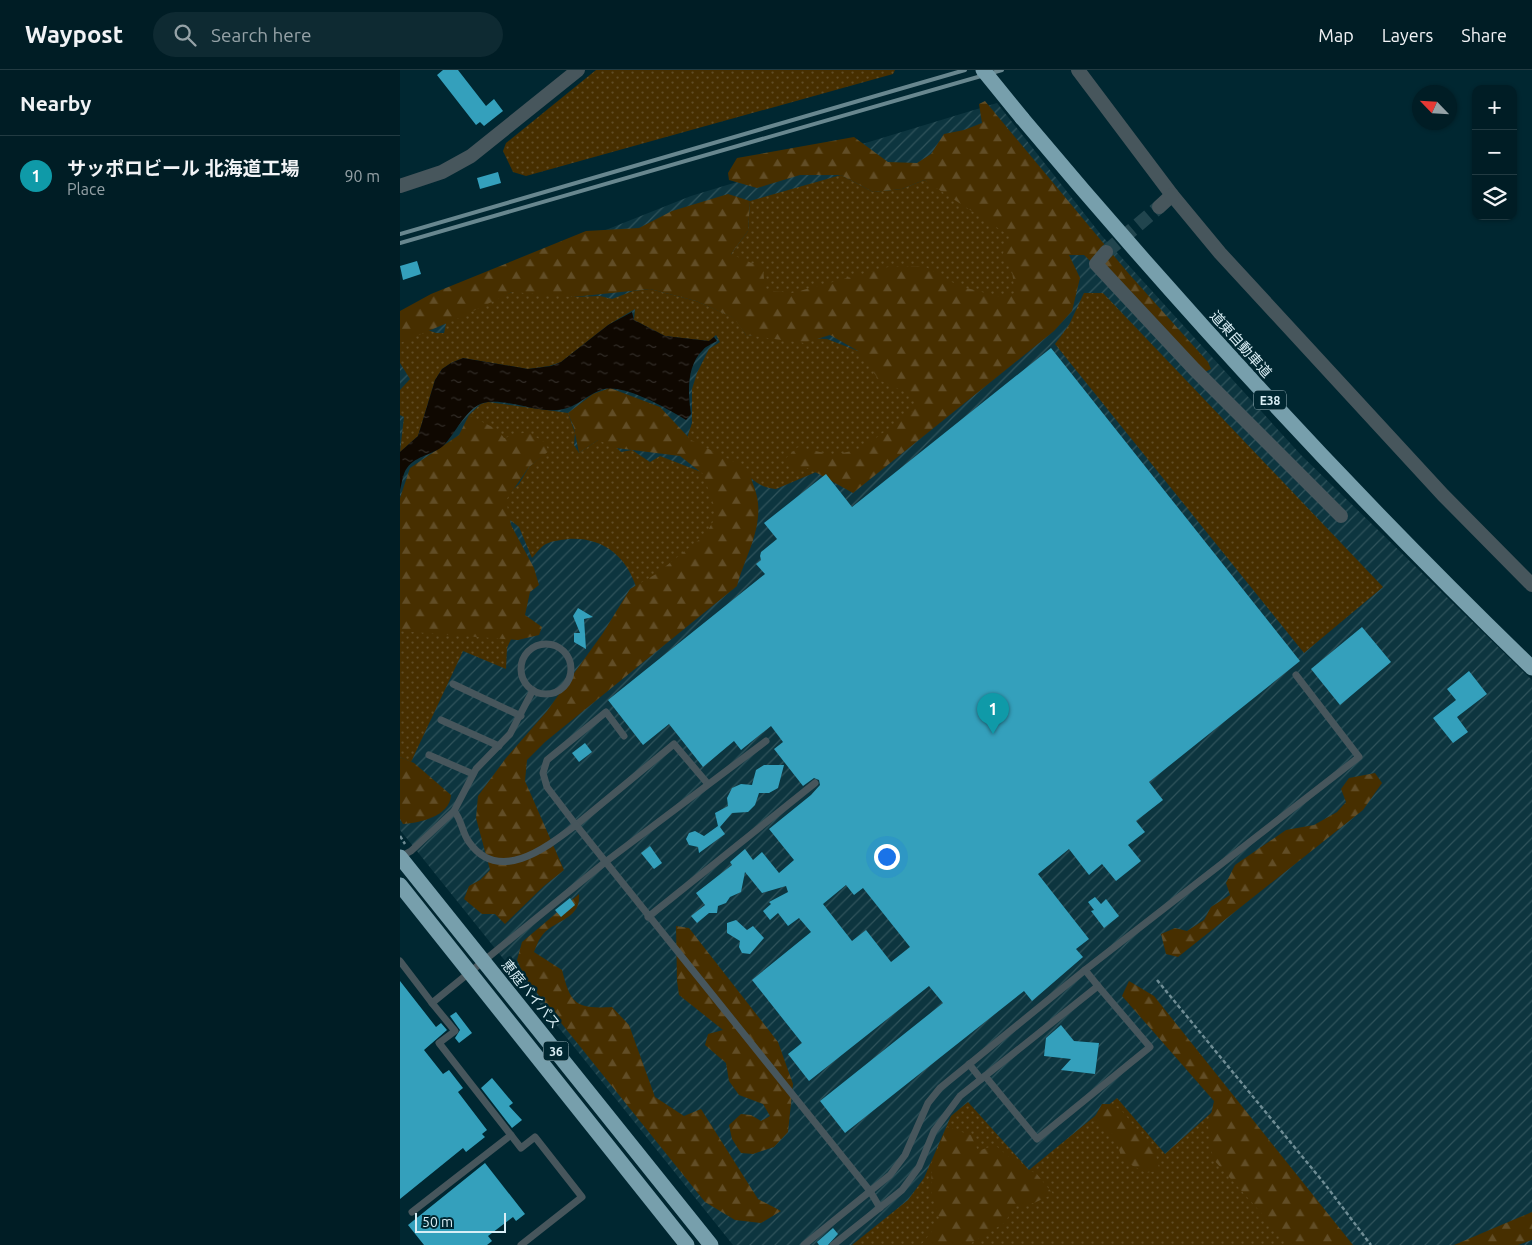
<!DOCTYPE html>
<meta charset="utf-8">
<style>
:root{--surface:#001d25;--page:#0e2a32;--text:#f1f3f6;--muted:#95a2a7;--line:#223b42;--accent:#eaaa39}
body{margin:0;font-family:Ubuntu,"Noto Sans JP",sans-serif;background:var(--page);color:var(--text)}
.controls{position:absolute;right:15px;top:15px;display:grid;overflow:hidden;border-radius:10px;box-shadow:0 1px 4px #0004}
.controls button{width:45px;height:45px;display:grid;place-items:center;padding:0;border:0;border-bottom:1px solid var(--line);background:var(--surface);color:var(--text);font:25px sans-serif}
.compass{position:absolute;left:1012px;top:15px;width:45px;height:45px;border-radius:50%;background:var(--surface);box-shadow:0 1px 4px #0004;rotate:295deg}
.scale{position:absolute;left:15px;bottom:12px;width:91px;box-sizing:border-box;padding-left:5px;border:2px solid #d9eef5;border-top:0;font-size:14px;line-height:18px;white-space:nowrap;color:#d9eef5;-webkit-text-stroke:4px #002731;paint-order:stroke}
.you{position:absolute;left:486px;top:786px;width:18px;height:18px;margin:-12px;border:4px solid #fff;border-radius:50%;background:#1a73e8;box-shadow:0 0 0 8px #1a73e833}
.badge{display:grid;place-items:center;width:32px;height:32px;border-radius:50%;background:var(--accent);color:#fff;font-size:16px;font-weight:700}
.pin{position:absolute;translate:-50% -41px;filter:drop-shadow(0 1px 2px #0008)}
.pin::after{content:'';position:absolute;top:26px;width:18px;height:15px;background:inherit;clip-path:polygon(0 0,100% 0,50% 100%)}
.list{margin:0;padding:0;list-style:none}
h2{display:flex;justify-content:space-between;align-items:center;height:65px;margin:0;padding:0 20px;font-size:21px}
h2 small{font-size:16px;font-weight:400;color:var(--muted)}
.list li{display:grid;grid-template-columns:32px 1fr auto;gap:15px;align-items:center;box-sizing:border-box;height:80px;padding:0 20px;border-top:1px solid var(--line)}
.list b{display:block;font-size:19px;white-space:nowrap}
.list p{margin:0;font-size:16px;white-space:nowrap;color:var(--muted)}
.list em{font-size:16px;font-style:normal;color:var(--muted)}
.icon{flex:none;width:28px;height:28px;fill:none;stroke:currentColor;stroke-width:2;stroke-linecap:round;stroke-linejoin:round}
.map{position:relative;flex:none;width:1132px;height:1175px;overflow:hidden}
header{display:flex;align-items:center;gap:30px;box-sizing:border-box;height:70px;padding:0 25px;background:var(--surface);border-bottom:1px solid var(--line)}
header strong{font-size:24px}
nav{display:flex;gap:28px;margin-inline-start:auto;font-size:18px}
.search{width:350px;height:45px;background:var(--page);display:flex;align-items:center;gap:12px;box-sizing:border-box;padding:0 18px;border-radius:28px;color:var(--muted);font-size:19px}
main{display:flex}
aside{flex:1;background:var(--surface)}
.map>svg:first-child{display:block}
</style>
<header>
<strong>Waypost</strong>
<div class="search"><svg class="icon" aria-label="search" viewBox="0 0 24 24"><circle cx="10" cy="10" r="6"/><path d="M15 15l6 6"/></svg>Search here</div>
<nav><a>Map</a><a>Layers</a><a>Share</a></nav>
</header>
<main>
<aside>
<h2>Nearby<small></small></h2>
<ul class="list">
<li><span class="badge" style="background:#0f9aa8">1</span><div><b>サッポロビール 北海道工場</b><p>Place</p></div><em>90 m</em></li>
</ul>
</aside>
<div class="map">
<svg width="1132" height="1175" viewBox="0 0 1132 1175">
<defs>
<pattern id="industrial-furrows" width="10" height="10" patternUnits="userSpaceOnUse" patternTransform="scale(1.25)"><rect width="10" height="10" fill="#0d353f"/><path d="M-1 1l2-2M0 10L10 0M9 11l2-2" fill="none" stroke="#30535b"/></pattern>
<pattern id="grass-dots" width="8" height="8" patternUnits="userSpaceOnUse" patternTransform="scale(1.25)"><rect width="8" height="8" fill="#472f00"/><path d="M2 2h.1M6 6h.1" fill="none" stroke="#614d26" stroke-width="1.8" stroke-linecap="round"/></pattern>
<pattern id="forest-firs" width="22" height="20" patternUnits="userSpaceOnUse" patternTransform="scale(1.25)"><rect width="22" height="20" fill="#472f00"/><path d="M5 1l3.5 6h-7zM16 11l3.5 6h-7z" fill="#614d26"/></pattern>
<pattern id="water-ripples" width="26" height="14" patternUnits="userSpaceOnUse" patternTransform="scale(1.25)"><rect width="26" height="14" fill="#0f0801"/><path d="M2 4q2-2 4 0t4 0M15 11q2-2 4 0t4 0" fill="none" stroke="#312c27"/></pattern>
</defs>
<rect width="100%" height="100%" fill="#002731"/>
<path fill="url(#industrial-furrows)" d="M597,33l105,133 199,219 231,225v565h-799l-333,-415v-518l291,-116z"/>
<g fill="url(#grass-dots)">
<path d="M196,0h299l-2,4 -367,102 -13,-4 -10,-21 3,-8z"/>
<path d="M441,105l32,17 29,-3 22,-9 88,47 22,77 -231,-6 -37,-3 -35,-41 17,-23 2,-30z"/>
<path d="M139,218l34,9 27,-1 12,3 21,-8 17,-2 46,12 39,17 11,17 81,4 31,12 56,40 6,10 -19,35 -125,53c-17,-1 -24,-11 -37,-20 -17,-10 -37,-17 -54,-25l7,-21v-34l5,-16 12,-24 11,-7 -4,-7 -7,6 -44,-5 -31,-16 1,-11 -27,16 -47,37 -12,4 -21,3 -65,-11 -12,5 -9,6 -7,11 -17,56 -18,16 4,-35 -4,-2v-25l10,-11 -10,-16v-21l22,-14 14,5h8l3,-14 65,-27z"/>
<path d="M684,223h19l280,294 -79,66 -249,-309 14,-19z"/>
<path d="M88,332l80,11 7,20 -1,12 5,8 19,-13 9,-2 14,14 11,-2 18,12 10,-6 49,19 17,28 -12,27 -77,60c-10,-34 -34,-53 -69,-51 -7,1 -16,2 -22,5 -6,3 -10,10 -14,14l-13,-31 -17,-13 -1,-13 18,-17 10,-17 19,-16 -40,-7 -39,-29 12,-11z"/>
<path d="M0,556l113,9 -6,13 -1,21 -43,-18 -52,111 -11,-5z"/>
<path d="M717,1028l48,56 55,-49 77,140h-445l56,-45 16,-22 27,-62 17,-14 61,68z"/>
</g>
<g fill="url(#forest-firs)">
<path d="M585,31l144,173 79,88 3,7 -6,3 -121,-117h-15l11,23 -8,33 -18,20 -201,162 -45,-25 -17,3 -6,-12 13,-12 35,8 28,-6 53,-39 2,-13 -37,-17 -21,-29 -28,-16 -26,8 -58,-8 -12,-17 -38,-17 -46,-12 -77,8 -61,-5 -53,26 -59,25v-32l31,-17 155,-63 53,-3 33,-17 56,-17 22,7 -2,30 -17,23 32,14 2,22 27,3 96,-26 36,-1 35,20 42,11 14,-4 -3,-22 -10,-15 8,-20 -86,-56 -22,9 -29,3 -32,-17h-41l-43,13 -28,-8 -1,-7 9,-15 117,-21 34,25 29,1 14,-9 13,-20 20,-4 18,-7 -3,-19z"/>
<path d="M210,318l50,19 31,33 57,29c3,11 9,23 10,34 3,29 -14,56 -21,83l-192,156 -18,18 -2,21 39,89 -20,16 -39,38 -10,-10h-13l-18,-15 5,-13 11,-6 10,-10 -14,-52 2,-22 28,-38 41,-47 56,-78 27,-44 26,-15 49,-39 12,-20 -14,-41 -23,-18 -64,-8 -18,-8 -19,13 -5,-25 -6,-15 25,-19z"/>
<path d="M69,345l29,15 6,8 23,-6 17,10 5,9 -20,16 -23,33 5,25 23,43 5,17 -9,7 -5,23 17,12 -3,8 -21,5 -118,-9v-133l10,-30 49,-33z"/>
<path d="M0,687l14,6 37,32c-1,21 -31,28 -48,29l-3,-5z"/>
<path d="M975,703l7,10 -19,27 -185,147 -12,-3 -5,-20 14,-6 12,3 17,-11 7,-13 19,-12 -4,-12 9,-18 51,-35 28,-5 23,-13 9,-10 -5,-13 8,-11z"/>
<path d="M179,824c2,27 -26,25 -38,43 -3,4 -5,10 -7,15l28,18c9,35 14,39 50,37l17,18 26,72 29,19 17,-7 57,90 23,12 -20,12 -26,-3 -30,-18 -180,-224 -8,-18 5,-18z"/>
<path d="M276,856l13,2 89,114 15,42 -5,48 -14,15 -21,7 -12,-1 -9,-14 -3,-14 12,-11 10,1 10,6 9,-5 -7,-12 -24,-9 -10,-14 -3,-18 -21,-18 3,-11 15,-4 -44,-35 -2,-14z"/>
<path d="M729,911l25,15 199,249h-63l-77,-86 -5,-30 6,-28 -92,-105z"/>
<path d="M702,1034h9l12,8 31,39 7,19 -15,3 -24,-13 -7,-25 -13,-5 -9,-10z"/>
<path d="M547,1057l24,8 7,16 17,-6 27,23 14,5 17,21 -19,9 -21,2 -7,17 -38,23h-47l19,-24 -9,-30 1,-29z"/>
<path d="M1132,1142v28l-14,5h-64z"/>
</g>
<path fill="url(#water-ripples)" d="M232,242l2,8 31,16 44,5 5,-4 3,4c-5,3 -11,5 -14,9 -17,16 -15,44 -12,64l-5,6c-18,-11 -64,-38 -85,-30 -16,6 -26,19 -44,20 -23,2 -46,-10 -69,-8 -20,2 -31,29 -43,42 -10,11 -29,11 -38,24 -4,5 -5,15 -7,22v-38l18,-16 17,-56 7,-11 9,-6 12,-5 65,11 23,-3 10,-4 47,-37z"/>
<g fill="#34a0bc" fill-rule="evenodd">
<path d="M43,0h15l28,36 8,-7 9,12 -19,15 -4,-4 -4,3 -39,-50z"/>
<path d="M98,102l3,11 -21,6 -3,-11z"/>
<path d="M17,191l4,13 -18,6 -3,-14z"/>
<path d="M651,278l249,313 -151,121 14,18 -27,21 9,11 -17,13 13,16 -25,20 -14,-17 -13,11 -20,-26 -31,25 51,65 -13,10 7,8 -51,44 -8,-10 -179,142 -25,-32 123,-98 -14,-17 -120,95 -21,-27 14,-11 -50,-63 59,-48 -12,-14 -11,8 -10,-13 -8,7 -7,-9 8,-7 -2,-2 19,-10 -2,-6 -24,7 -17,-21 -4,20 -11,5 -4,6 -8,3 -1,7h-8l-12,10 -6,-7 14,-11 -9,-12 36,-28 -2,-3 15,-13 8,11 9,-8 17,21 15,-13 -25,-31 42,-34 9,-10 -1,-5 -5,-2 -11,8 -29,-37 9,-7 -12,-16 -30,24 -7,-9 -31,26 -34,-43 -26,21 -35,-45 157,-126 -9,-10 5,-4 -1,-4 1,-4 16,-13 -13,-16 62,-49 26,33zM446,815l8,10 9,-7 47,59 -19,15 -25,-32 -14,11 -29,-37z"/>
<path d="M178,538l15,9 -9,2 2,30 -12,-7v-9h6l-7,-17z"/>
<path d="M962,557l29,35 -51,43 -29,-36z"/>
<path d="M1069,601l18,23 -30,23 11,15 -15,11 -20,-25 23,-18 -9,-11z"/>
<path d="M185,673l7,9 -13,10 -7,-9z"/>
<path d="M364,695h20l-6,23 -9,5h-10l-4,12 -7,7 -16,1 -12,14 5,7 -26,19 -1,-6 -9,-2 -3,-6 3,-6 6,-2 9,5 14,-10 -3,-13 13,-7 -1,-8 5,-10 9,-4 11,1 4,-15z"/>
<path d="M250,776l12,17 -8,6 -13,-16z"/>
<path d="M695,827l6,7 5,-5 13,17 -15,12 -13,-17 3,-1 -6,-8z"/>
<path d="M170,828l5,7 -14,12 -6,-7z"/>
<path d="M336,850l11,10 6,-4 11,12 -14,16 -8,-1 -3,-6 1,-6 -13,-8v-10z"/>
<path d="M0,911l36,46 5,-4 6,7 -23,20 19,24 6,-4 14,18 -5,4 29,38 -5,4 3,3 -19,15 -3,-4 -63,51z"/>
<path d="M56,942l16,21 -13,10 -4,-5 5,-8 -10,-14z"/>
<path d="M661,955l13,16 25,2 -4,31 -34,-4 10,-11 -27,-3 2,-18z"/>
<path d="M92,1008l21,25 -4,3 13,14 -10,8 -31,-40z"/>
<path d="M85,1093l40,51 -9,7 -3,-4 -25,19 4,5 -5,4h-63l-16,-20z"/>
<path d="M433,1158l5,6 -10,11h-9l-2,-3z"/>
</g>
<g fill="none" stroke-linecap="round" stroke-linejoin="round">
<path stroke="#21454e" stroke-width="14" stroke-dasharray="14 7" stroke-linecap="butt" d="M706,182l53,-45"/>
<g stroke="#6f8d95" stroke-width="2.5" stroke-dasharray="4 2.5" stroke-linecap="butt">
<path d="M0,766l5,8"/>
<path d="M757,910l167,203 47,62"/>
</g>
<g stroke="#47565c" stroke-width="7">
<circle cx="146" cy="599" r="25"/>
<path d="M53,614l68,32"/>
<path d="M41,650l58,26"/>
<path d="M224,666l-18,-24 -59,48 -4,13 4,14 29,38 98,-81 34,40"/>
<path d="M29,685l44,19"/>
<path d="M54,741c8,9 8,22 15,31 30,43 78,5 107,-17l294,366 10,17"/>
<path d="M0,787l11,-6 43,-40 22,-42 34,-35 23,-44"/>
<path d="M248,847l167,-134"/>
<path d="M0,891l32,42 172,-140 162,-122"/>
<path d="M32,933l23,28 -16,12 82,105 14,-11 47,60 -61,48"/>
<path d="M569,994l12,15"/>
<path d="M585,1006l52,63 113,-92 -52,-61"/>
<path d="M12,1142l99,-77"/>
<path d="M404,1175l86,-70 15,-20 23,-52 12,-15 145,-118 274,-213 -63,-82"/>
<path d="M433,1175l69,-55 17,-23 15,-36 26,-35 138,-110 -13,-16"/>
</g>
<g stroke="#47565c" stroke-width="14">
<path d="M678,0l94,125 48,58 223,242 89,90"/>
<path d="M0,116l42,-14 29,-16 107,-86"/>
<path d="M759,137l13,-12"/>
<path d="M706,182l-10,12 98,105 147,147"/>
</g>
<g stroke="#779fac" stroke-width="15">
<path d="M622,48c161,192 330,376 510,550"/>
<path d="M0,787l311,388"/>
<path d="M0,815l287,360"/>
</g>
<g stroke="#68878f" stroke-width="4">
<path d="M0,164l565,-164"/>
<path d="M0,173l602,-173"/>
</g>
<path stroke="#779fac" stroke-width="15" d="M583,0l39,48"/>
</g>
<g text-anchor="middle" dominant-baseline="central" stroke-width="5" stroke-linejoin="round" paint-order="stroke">
<g fill="#002731" stroke="#98b2ba" stroke-width="1">
<rect x="854" y="320.5" width="32" height="19" rx="4"/>
<rect x="143.5" y="971.5" width="25" height="19" rx="4"/>
</g>
<g font-size="12" font-weight="bold" fill="#d9eef5">
<text x="870" y="330">E38</text>
<text x="156" y="981">36</text>
</g>
<g font-size="14" fill="#d9eef5" stroke="#002731">
<text transform="translate(841 274) rotate(48)">道東自動車道</text>
<text transform="translate(131 924) rotate(51)">恵庭バイパス</text>
</g>
</g>
</svg>
<div class="controls">
<button>+</button>
<button>−</button>
<button><svg class="icon" aria-label="layers" viewBox="0 0 24 24"><path d="M12 4l9 5-9 5-9-5zM3 14l9 5 9-5"/></svg></button>
</div>
<svg class="compass" viewBox="-18 -18 36 36"><path d="M0-13l5 13h-10z" fill="#e53935"/><path d="M0 13l5-13h-10z" fill="#95a2a7"/></svg>
<div class="scale">50 m</div>
<div class="you"></div>
<div class="pin badge" style="left:593px;top:664px;background:#0f9aa8">1</div>
</div>
</main>
